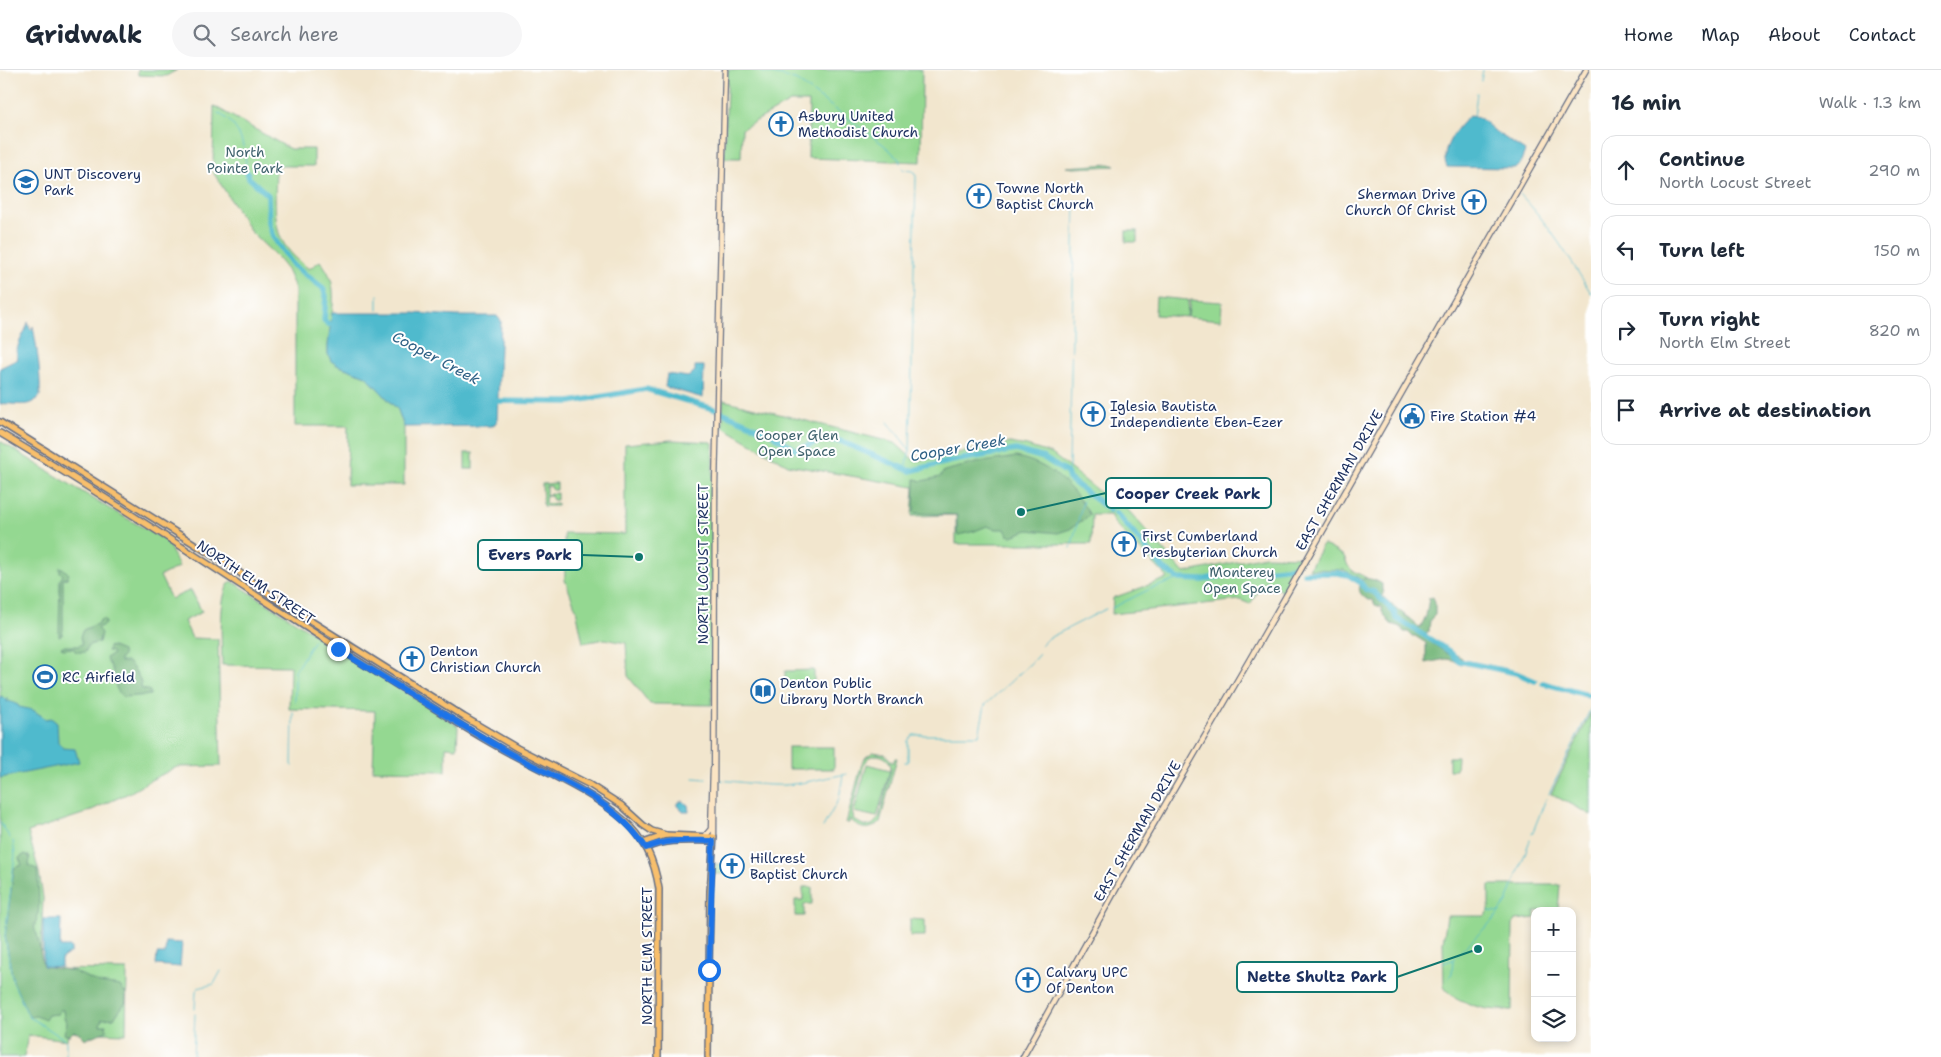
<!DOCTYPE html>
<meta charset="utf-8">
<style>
:root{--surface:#fff;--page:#f6f6f7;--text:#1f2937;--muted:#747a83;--line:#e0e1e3}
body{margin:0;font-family:"Shantell Sans",sans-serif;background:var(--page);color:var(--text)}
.controls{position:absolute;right:15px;bottom:15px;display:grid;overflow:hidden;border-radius:10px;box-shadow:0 2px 8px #0003}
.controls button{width:45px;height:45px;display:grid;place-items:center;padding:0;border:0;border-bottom:1px solid var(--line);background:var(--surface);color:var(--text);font:25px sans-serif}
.stop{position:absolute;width:15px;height:15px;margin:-11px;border:4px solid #1a73e8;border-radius:50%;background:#fff}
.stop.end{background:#1a73e8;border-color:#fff;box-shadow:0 1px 5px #0008}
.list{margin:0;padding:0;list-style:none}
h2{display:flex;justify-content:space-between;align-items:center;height:65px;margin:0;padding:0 20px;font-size:21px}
h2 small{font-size:16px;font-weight:400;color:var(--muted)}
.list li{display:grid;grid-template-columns:32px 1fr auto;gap:15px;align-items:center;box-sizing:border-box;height:70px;margin:0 10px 10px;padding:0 10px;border:1px solid var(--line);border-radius:15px}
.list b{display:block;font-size:19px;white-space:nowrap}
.list p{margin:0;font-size:16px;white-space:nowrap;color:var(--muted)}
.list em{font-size:16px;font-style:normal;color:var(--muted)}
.icon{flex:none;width:28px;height:28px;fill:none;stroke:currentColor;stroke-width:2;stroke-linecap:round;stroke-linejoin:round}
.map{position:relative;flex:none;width:1591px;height:987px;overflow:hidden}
header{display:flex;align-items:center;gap:30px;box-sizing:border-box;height:70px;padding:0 25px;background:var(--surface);border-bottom:1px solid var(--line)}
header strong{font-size:24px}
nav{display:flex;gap:28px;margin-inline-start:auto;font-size:18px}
.search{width:350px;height:45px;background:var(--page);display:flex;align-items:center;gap:12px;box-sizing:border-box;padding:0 18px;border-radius:28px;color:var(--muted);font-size:19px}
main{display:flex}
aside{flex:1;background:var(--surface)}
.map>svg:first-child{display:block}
</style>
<header>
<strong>Gridwalk</strong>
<div class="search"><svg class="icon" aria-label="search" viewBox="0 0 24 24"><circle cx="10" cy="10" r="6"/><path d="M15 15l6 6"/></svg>Search here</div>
<nav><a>Home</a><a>Map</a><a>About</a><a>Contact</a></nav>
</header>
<main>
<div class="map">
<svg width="1591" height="987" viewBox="0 0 1591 987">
<rect width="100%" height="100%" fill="#fff"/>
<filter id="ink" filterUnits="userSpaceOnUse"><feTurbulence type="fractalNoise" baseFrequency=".02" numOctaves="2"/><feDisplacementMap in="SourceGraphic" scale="10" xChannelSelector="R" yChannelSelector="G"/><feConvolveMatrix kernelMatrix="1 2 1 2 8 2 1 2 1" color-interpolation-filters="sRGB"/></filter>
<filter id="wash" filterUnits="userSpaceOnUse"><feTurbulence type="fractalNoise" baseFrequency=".0096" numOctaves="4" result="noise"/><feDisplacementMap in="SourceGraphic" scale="20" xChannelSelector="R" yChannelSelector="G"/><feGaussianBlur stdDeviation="1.12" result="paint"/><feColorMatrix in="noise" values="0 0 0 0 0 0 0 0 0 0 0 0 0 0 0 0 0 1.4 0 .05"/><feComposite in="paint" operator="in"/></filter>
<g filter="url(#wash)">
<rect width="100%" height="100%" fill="#f2e6ce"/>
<g fill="#94d891" stroke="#588478" fill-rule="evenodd">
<path d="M138,0h39l-11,6 -28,-1z"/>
<path d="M728,0h194l-1,92 -113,-4 1,-56h-19l-48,27 -1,29h-17z"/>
<path d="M214,36l76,43h24v17h-38c0,20 -4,56 6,74 6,12 17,21 27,29l11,-8c25,27 7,60 8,93l9,11 29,11 32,34 6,17v58h-57l1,-59h-53v-138l-8,-18 -12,-15 -24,-23 -38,-60z"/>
<path d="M1110,94l5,2 -41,2 -8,-1z"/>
<rect x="1126" y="161" width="11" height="11"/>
<path d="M1156,227l32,3 -1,17 -32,-2z"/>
<path d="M1190,230l32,2 -1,18 -33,-3z"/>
<path d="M723,330l172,43 20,18 95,-18 17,3 25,8 56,45 20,11 56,63 81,-17 38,1 -20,35 -18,-11 -15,23 -10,-4 -128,14 1,-16 55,-20 -53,-54 -5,-9h-18l-1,29h-135v-29l-44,1 2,-29 -126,-22 -65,-38z"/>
<path d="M671,370l41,2 1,1 -1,262 -62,-1 -22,-28 -2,-33 -21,-4 -22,4 -7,-34 -11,-29 -1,-47 61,1v-90z"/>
<path d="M0,371l110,68 57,32 12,26 -19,9 11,23 20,-9 11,22 -18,9 8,17 26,1 3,127 -44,1 -26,13 -20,12 -48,22 -55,18 11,40 4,26 -3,71 87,1 -1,64 -58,-2 -1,8 -39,-5 -4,22h-24z"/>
<rect x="465" y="383" width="8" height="16"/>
<path d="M557,413v7h-5l-1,-4h-5v9l11,-2v7h-4l-2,-4h-5l-1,6 2,2 10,-1v3h-14l-1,-22z"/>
<path d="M1323,474l21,12 4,10 5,5 14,7 -2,3 -21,-11 -35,-1z"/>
<path d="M232,511l226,145 -1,22 -11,-1v24l-73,-1 2,-59 -86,-2 1,-43 -68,-1c0,-17 -5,-75 10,-84z"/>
<path d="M814,600v17h-29v-16z"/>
<path d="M1591,642v103l-40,-21z"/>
<rect x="788" y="677" width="46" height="22"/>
<path d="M873,682l12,2 8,9 2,-5h2l-17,64c-10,10 -22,8 -30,-4l-1,5h-3l16,-60 4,-6zM875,685c9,0 16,5 16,14l-12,49 -7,7 -7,1 -11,-6 -2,-9 12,-47 5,-6z"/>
<path d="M1449,687h8l-1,13h-7z"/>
<path d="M867,694l23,6 -13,47 -23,-5z"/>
<path d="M715,794h11v10h-12z"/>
<path d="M1489,815h71l-2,26h-23v7l-20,2 -2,4 -1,86c-8,0 -16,0 -24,-1 -11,-1 -41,-12 -44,-23l-1,-44 4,-26h38l4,-5z"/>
<path d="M803,817h9v17h-8v12h-9v-16h8z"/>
<path d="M910,849l15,1v16h-15z"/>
</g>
<g fill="#77b87b" stroke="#49746c">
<path d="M1016,387c35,7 56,29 74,58l-20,14 -12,4 -30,-3 -16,6 -4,-1 -3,-6h-10l-8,-3 -12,5 -16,4 -2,-1v-19l-43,-2 1,-34 7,2 18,-4 4,-6 32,-8z"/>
<path d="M60,497l4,2 5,5 -2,4 -4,1v50l-1,6 -3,2 1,-57 3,-5 -3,-3z"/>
<path d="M1364,508l11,2 7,4v6l2,1 -2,5c12,12 26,20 38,32l6,-12 3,-18 4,-1 2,6v12l-5,5 -1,12 -7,4 26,18 5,-1 9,5 2,5 -2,2 -9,-5 -7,-1 -20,4v-20l-11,-7h-3l-4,-4h-4l-3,-5 -10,-3c-4,-5 -10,-11 -10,-17l-6,-2 -2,-5h-5c-9,-6 -11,-10 -6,-20z"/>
<path d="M103,549l3,3 -2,3 -7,3 4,5 -2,9 -10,3 -4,7h-9l-3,-4 -10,1 -2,-2 2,-1h15l4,-2 -2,-7 3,-7 16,-7 1,-3z"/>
<path d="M110,576l12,5 1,5 -3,3v3h8c6,7 14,16 13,26l9,3v4l-27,2c-10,-8 -7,-18 -11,-28 -2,-5 -5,-6 -6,-11l7,-4 -1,-2 -5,-1z"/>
<path d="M25,784l5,3 -1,9 8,3c1,14 3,33 1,46 -2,8 -6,12 -1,19l6,32 30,5 26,12 21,3 6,8v8l-12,16 -12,1 -2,6h6l1,6 -22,8 -4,-5 -7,-3 -4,4h-5l-1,-2 3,-10 -3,-5 -1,-8h-3l-2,4 -10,1 -3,5 -9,-4 -7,1 -16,-35 -8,-46 9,-68 8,-3 -3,-7z"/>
</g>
<g fill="#50bacd" stroke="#367496">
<path d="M1469,46l11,2 16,14 29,19 -6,15 -5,2 -67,-1c-8,-17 10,-40 22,-51z"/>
<path d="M332,243h82l42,3h41l4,5 -4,100 -4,5 -89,1 -6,-17 -32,-34 -29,-11 -6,-4 -3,-7v-8z"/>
<path d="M28,252l2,7 2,1 1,-4c4,23 8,47 7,70 -11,14 -26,6 -40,8v-36l18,-9c-5,-12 8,-26 10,-37z"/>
<path d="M695,296h9l-1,32 -38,-11 2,-13 21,3 7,-6z"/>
<path d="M2,626l2,3 3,-1v4l2,-1 9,4 1,2 14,3 13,9 5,-1 6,5 1,19 5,6 12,1 4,13 -79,16v-81z"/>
<path d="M683,731l5,4 1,7h-6l-6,-6v-3z"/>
<path d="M43,849h18l-1,28h11v5l-10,7v8l-18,-1z"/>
<path d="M166,872l16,1 -2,24 -24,-2 1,-11h8z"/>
</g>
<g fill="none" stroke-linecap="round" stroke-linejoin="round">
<g stroke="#50bacd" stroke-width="1">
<path d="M753,0l30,6 14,5 87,64 15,14 1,4"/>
<path d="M1481,11l2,-11"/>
<path d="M218,43c21,11 26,30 28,51"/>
<path d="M1474,47l3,-24"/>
<path d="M902,98l2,2 9,1 3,5 -6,275 -4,13 1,7"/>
<path d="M1520,124c28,29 50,65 71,99"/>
<path d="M378,240v-15"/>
<path d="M888,352l21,27"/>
<path d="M1067,403l2,-7 6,-266"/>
<path d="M1084,428l2,-6"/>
<path d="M1071,478l12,-47"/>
<path d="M1112,538l38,-19 29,-10"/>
<path d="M1041,575l6,-6 59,-30"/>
<path d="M295,632v-31l19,-31"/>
<path d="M905,692h3v-21l4,-6h67l6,-30 47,-43 7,-8"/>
<path d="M292,696l1,-54"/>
<path d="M694,708l12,1"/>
<path d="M720,710c22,2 44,6 66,5 21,-2 40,-8 61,-11"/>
<path d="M1549,724l42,-86"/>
<path d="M0,752l10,16"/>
<path d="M823,757l16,-28 4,-24"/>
<path d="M1532,764l14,-35"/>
<path d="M13,771l2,14 -10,81 8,46 16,35 37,23v17"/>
<path d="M1489,841l9,1"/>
<path d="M1443,893l9,-3"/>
<path d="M1448,909l4,-6 1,-14 42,-41 12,-16 23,-62"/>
<path d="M195,939l1,-18 2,-3 16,-4 7,-13"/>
<path d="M193,987l2,-43"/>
</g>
<g stroke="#50bacd" stroke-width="5.5">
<path d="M247,102l2,6 19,17 1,28 4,14 20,28 30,23 3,8 -2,24 4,4 9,2"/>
<path d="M493,331l77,1 76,-13 68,20"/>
<path d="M719,341l51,22 26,17 26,-10 18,1 70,30 42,-10 64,-11 28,8 23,15 2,6 41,31"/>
<path d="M1116,443l48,56 15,10 23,1 32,-7 61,-6"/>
<path d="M1304,503h34l10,2 13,8 5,7 8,2 20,20 2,6 53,33 10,10 57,12 19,8"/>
<path d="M1543,613l48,13"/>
</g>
</g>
</g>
<g filter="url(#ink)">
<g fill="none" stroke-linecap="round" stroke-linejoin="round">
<g stroke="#666f85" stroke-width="7">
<g id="secondary">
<path d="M706,765l5,-6 2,-60"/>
<path d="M714,767l1,-351 10,-416"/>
<path d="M1023,987l97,-175 131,-225 335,-587"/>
</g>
</g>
<g stroke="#666f85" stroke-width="8">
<g id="primary">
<path d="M0,352l236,148 40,29 188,118 53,31 73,37 31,20 22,20 9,6 14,4"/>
<path d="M0,363c142,84 277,179 418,265 31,20 62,40 95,57 38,20 79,37 112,66 20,17 30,42 34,68l-1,168"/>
<path d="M643,773l23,-8 48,2 -4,54 -2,166"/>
<path d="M646,778c21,-10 45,-7 67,-7"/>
</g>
</g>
<use href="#secondary" stroke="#fce5c4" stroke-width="4.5"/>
<use href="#primary" stroke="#f8bf6c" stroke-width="5"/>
</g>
</g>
<g fill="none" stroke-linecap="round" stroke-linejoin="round" filter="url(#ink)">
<path stroke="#1a73e8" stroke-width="6" d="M338,579c55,34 110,69 166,101 50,29 110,47 142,98 21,-10 45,-7 67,-7l-4,129"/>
</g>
<defs>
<g id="church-ring" transform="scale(1.25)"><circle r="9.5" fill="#fff" stroke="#1f6fb2" stroke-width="1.5"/><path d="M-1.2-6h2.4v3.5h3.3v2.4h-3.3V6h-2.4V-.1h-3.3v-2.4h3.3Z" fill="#1f6fb2"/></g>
<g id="university-ring" transform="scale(1.25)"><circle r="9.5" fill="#fff" stroke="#1f6fb2" stroke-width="1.5"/><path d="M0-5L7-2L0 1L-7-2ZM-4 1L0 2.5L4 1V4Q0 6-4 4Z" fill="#1f6fb2"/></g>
<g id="civic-ring" transform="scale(1.25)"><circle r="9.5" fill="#fff" stroke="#1f6fb2" stroke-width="1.5"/><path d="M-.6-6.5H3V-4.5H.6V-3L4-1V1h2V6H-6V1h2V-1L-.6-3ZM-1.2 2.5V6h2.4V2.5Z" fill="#1f6fb2"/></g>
<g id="stadium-ring" transform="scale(1.25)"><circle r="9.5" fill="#fff" stroke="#1f6fb2" stroke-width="1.5"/><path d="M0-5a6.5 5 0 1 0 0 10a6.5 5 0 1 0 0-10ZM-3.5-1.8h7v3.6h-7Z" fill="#1f6fb2"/></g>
<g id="library-ring" transform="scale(1.25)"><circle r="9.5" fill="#fff" stroke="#1f6fb2" stroke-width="1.5"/><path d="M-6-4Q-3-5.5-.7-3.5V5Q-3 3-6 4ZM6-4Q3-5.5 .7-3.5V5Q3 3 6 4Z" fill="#1f6fb2"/></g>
</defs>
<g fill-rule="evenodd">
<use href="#church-ring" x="781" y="54"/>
<use href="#university-ring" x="26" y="112"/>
<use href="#church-ring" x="979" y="126"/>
<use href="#church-ring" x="1474" y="132"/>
<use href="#church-ring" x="1093" y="344"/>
<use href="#civic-ring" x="1412" y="346"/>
<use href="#church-ring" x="1124" y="474"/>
<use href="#church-ring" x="412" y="589"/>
<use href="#stadium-ring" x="45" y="607"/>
<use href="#library-ring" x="763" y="621"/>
<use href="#church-ring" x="732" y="796"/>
<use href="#church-ring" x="1028" y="910"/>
</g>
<g text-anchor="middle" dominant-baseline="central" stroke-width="4" stroke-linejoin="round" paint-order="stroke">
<g font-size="14" fill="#1b2f5e" stroke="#fff" text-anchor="start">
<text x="798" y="46">Asbury United<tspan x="798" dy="16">Methodist Church</tspan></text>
<text x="44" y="104">UNT Discovery<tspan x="44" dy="16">Park</tspan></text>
<text x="996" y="118">Towne North<tspan x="996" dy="16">Baptist Church</tspan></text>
<text x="1456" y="124" text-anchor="end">Sherman Drive<tspan x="1456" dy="16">Church Of Christ</tspan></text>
<text x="1110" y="336">Iglesia Bautista<tspan x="1110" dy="16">Independiente Eben-Ezer</tspan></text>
<text x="1430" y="346">Fire Station #4</text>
<text x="1142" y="466">First Cumberland<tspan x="1142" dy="16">Presbyterian Church</tspan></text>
<text x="430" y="581">Denton<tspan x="430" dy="16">Christian Church</tspan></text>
<text x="62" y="607">RC Airfield</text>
<text x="780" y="613">Denton Public<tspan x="780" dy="16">Library North Branch</tspan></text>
<text x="750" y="788">Hillcrest<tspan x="750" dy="16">Baptist Church</tspan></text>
<text x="1046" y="902">Calvary UPC<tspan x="1046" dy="16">Of Denton</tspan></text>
</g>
<g font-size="14" fill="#3f626d" stroke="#fff">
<text x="245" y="82">North<tspan x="245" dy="16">Pointe Park</tspan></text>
<text x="797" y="365">Cooper Glen<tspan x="797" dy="16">Open Space</tspan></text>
<text x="1242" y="502">Monterey<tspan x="1242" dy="16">Open Space</tspan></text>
</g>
<g font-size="14" fill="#1b2f5e" stroke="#fff">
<text transform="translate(1339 410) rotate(-60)">EAST SHERMAN DRIVE</text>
<text transform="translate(703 494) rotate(-90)">NORTH LOCUST STREET</text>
<text transform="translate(256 512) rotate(34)">NORTH ELM STREET</text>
<text transform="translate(1137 761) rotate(-60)">EAST SHERMAN DRIVE</text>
<text transform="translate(647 886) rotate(-90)">NORTH ELM STREET</text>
</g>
<g font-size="15" font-style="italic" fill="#2e6085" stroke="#fff">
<text transform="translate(436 288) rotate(28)">Cooper Creek</text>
<text transform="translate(958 378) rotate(-10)">Cooper Creek</text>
</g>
</g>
<path fill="none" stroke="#0f766e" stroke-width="2" d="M1021 442L1106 423M639 487L582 485M1478 879L1397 907"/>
<g fill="#0f766e" stroke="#fff" stroke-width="2">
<circle cx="1021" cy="442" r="5"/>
<circle cx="639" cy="487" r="5"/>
<circle cx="1478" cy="879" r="5"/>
</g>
<g fill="#fff" stroke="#0f766e" stroke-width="2">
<rect x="1106" y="408" width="165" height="30" rx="5"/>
<rect x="478" y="470" width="104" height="30" rx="5"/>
<rect x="1237" y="892" width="160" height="30" rx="5"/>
</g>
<g font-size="15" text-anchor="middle" font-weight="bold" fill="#1b2f5e">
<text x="1188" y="429">Cooper Creek Park</text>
<text x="530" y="490">Evers Park</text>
<text x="1317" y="912">Nette Shultz Park</text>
</g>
</svg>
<div class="controls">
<button>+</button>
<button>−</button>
<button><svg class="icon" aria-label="layers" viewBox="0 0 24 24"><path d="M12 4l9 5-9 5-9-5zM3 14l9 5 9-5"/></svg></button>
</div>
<div class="stop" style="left:709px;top:900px"></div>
<div class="stop end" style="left:338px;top:579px"></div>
</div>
<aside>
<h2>16 min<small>Walk · 1.3 km</small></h2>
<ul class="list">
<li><svg class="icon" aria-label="ahead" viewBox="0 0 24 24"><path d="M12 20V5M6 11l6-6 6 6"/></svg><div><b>Continue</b><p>North Locust Street</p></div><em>290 m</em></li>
<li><svg class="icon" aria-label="left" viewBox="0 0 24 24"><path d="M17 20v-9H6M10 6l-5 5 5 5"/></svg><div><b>Turn left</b></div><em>150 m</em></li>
<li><svg class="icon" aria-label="right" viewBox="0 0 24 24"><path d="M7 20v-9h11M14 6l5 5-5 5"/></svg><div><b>Turn right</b><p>North Elm Street</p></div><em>820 m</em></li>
<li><svg class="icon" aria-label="arrive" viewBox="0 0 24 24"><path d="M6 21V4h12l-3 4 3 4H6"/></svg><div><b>Arrive at destination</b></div></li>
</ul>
</aside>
</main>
